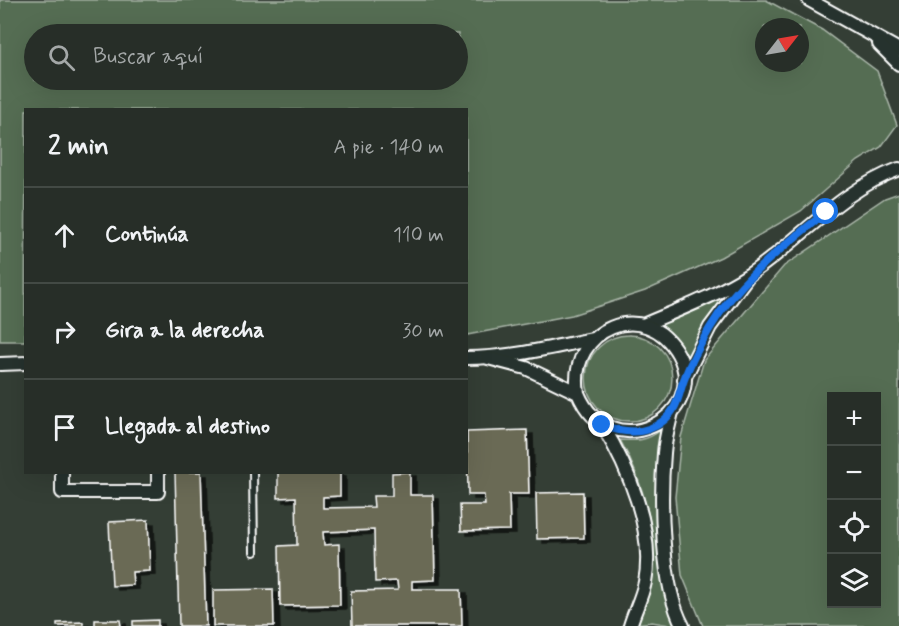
<!DOCTYPE html>
<html lang="es">
<meta charset="utf-8">
<style>
:root{--surface:#272e28;--page:#333a34;--text:#f1f3f6;--muted:#a4a8a8;--line:#434a45}
body{margin:0;font-family:Mynerve,sans-serif;background:var(--page);color:var(--text)}
.controls{position:absolute;right:18px;bottom:18px;display:grid;overflow:hidden;border-radius:0px;box-shadow:0 6px 24px #0002}
.controls button{width:54px;height:54px;display:grid;place-items:center;padding:0;border:0;border-bottom:2px solid var(--line);background:var(--surface);color:var(--text);font:30px sans-serif}
.compass{position:absolute;left:755px;top:18px;width:54px;height:54px;border-radius:50%;background:var(--surface);box-shadow:0 6px 24px #0002;rotate:59deg}
.stop{position:absolute;width:18px;height:18px;margin:-14px;border:4px solid #1a73e8;border-radius:50%;background:#fff}
.stop.end{background:#1a73e8;border-color:#fff;box-shadow:0 2px 6px #0008}
.list{margin:0;padding:0;list-style:none}
h2{display:flex;justify-content:space-between;align-items:center;height:78px;margin:0;padding:0 24px;font-size:26px}
h2 small{font-size:20px;font-weight:400;color:var(--muted)}
.list li{display:grid;grid-template-columns:39px 1fr auto;gap:18px;align-items:center;box-sizing:border-box;height:96px;padding:0 24px;border-top:2px solid var(--line)}
.list b{display:block;font-size:22px;white-space:nowrap}
.list em{font-size:20px;font-style:normal;color:var(--muted)}
.icon{flex:none;width:33px;height:33px;fill:none;stroke:currentColor;stroke-width:2;stroke-linecap:round;stroke-linejoin:round}
.map{position:relative;flex:none;width:899px;height:626px;overflow:hidden}
.search{position:absolute;background:var(--surface);box-shadow:0 6px 24px #0002;left:24px;top:24px;width:444px;height:66px;display:flex;align-items:center;gap:15px;box-sizing:border-box;padding:0 21px;border-radius:33px;color:var(--muted);font-size:22px}
.panel{position:absolute;background:var(--surface);box-shadow:0 6px 24px #0002;left:24px;top:108px;width:444px;height:366px;border-radius:0px}
.map>svg:first-child{display:block}
</style>
<div class="map">
<svg width="899" height="626" viewBox="0 0 899 626">
<defs>
<filter id="shadow"><feDropShadow dx="6" dy="4" stdDeviation="0" flood-color="#0009"/></filter>
</defs>
<rect width="100%" height="100%" fill="#343e35"/>
<filter id="ink" filterUnits="userSpaceOnUse"><feTurbulence type="fractalNoise" baseFrequency=".0167" numOctaves="2"/><feDisplacementMap in="SourceGraphic" scale="12" xChannelSelector="R" yChannelSelector="G"/><feConvolveMatrix kernelMatrix="1 2 1 2 8 2 1 2 1" color-interpolation-filters="sRGB"/></filter>
<g filter="url(#ink)">
<g fill="#546d53" stroke="#aab6a9" stroke-width="1.5" fill-rule="evenodd">
<path d="M0,0h766l56,30 55,41 20,54 -16,22 -23,14 -57,50 -80,46 -76,34 -73,24 -105,20 -1,-225h-440l-1,231h-25zM764,27h36v36h-36zM34,34h424v46h-424z"/>
<path d="M899,193v433h-196l-21,-51 -7,-78 6,-60 23,-77 80,-94 101,-68zM876,396v208h-44v-208z"/>
<path d="M738,285l-33,39 -19,35 -6,-16 -22,-20z"/>
<circle cx="629" cy="378" r="43"/>
<path d="M661,430c-8,67 -3,131 14,196l-23,-4 -17,2c5,-12 14,-25 16,-38 10,-44 -9,-108 -31,-146 17,1 27,1 41,-10z"/>
</g>
<g fill="#6b6a55" stroke="#fff" stroke-width="1.5" filter="url(#shadow)">
<path d="M527,430l2,64h-20l1,36 -49,1 -1,-26h25l-1,-10h-16l-1,-63z"/>
<path d="M175,472h26l5,154h-27z"/>
<path d="M278,472h62v24l-17,1v11l51,-1 -1,-11h19v-23l18,-1v23h23l2,85 -23,1v8h49l1,37h-110l-1,-35 47,-1 -1,-9 -22,1 -1,-52 -51,2 1,13 15,-1 1,61 -60,1 -1,-60 18,-1 -1,-48 -18,1z"/>
<path d="M583,492l1,46 -47,1 -1,-46z"/>
<path d="M148,520l2,51 -18,1 1,13 -21,1 -3,-64z"/>
<path d="M273,589l1,37h-61v-36z"/>
<path d="M95,620h25l1,6h-26z"/>
<path d="M158,620v6h-25v-5z"/>
<path d="M83,622v4h-26v-3z"/>
</g>
<g fill="none" stroke-linecap="round" stroke-linejoin="round">
<g stroke="#fff" stroke-width="10">
<path id="lane" d="M253,472l1,80"/>
</g>
<g stroke="#fff" stroke-width="16">
<g id="street">
<path d="M809,0l90,50"/>
<path d="M879,44l20,20"/>
<path d="M643,325c35,-15 75,-30 107,-51 50,-34 91,-84 149,-105"/>
<path d="M466,358c43,0 85,-10 126,-19"/>
<path d="M488,358l38,10 52,25c32,77 134,23 100,-39 -32,-58 -111,-26 -100,39"/>
<path d="M0,364l26,-1"/>
<path d="M684,379l26,-52 38,-51"/>
<path d="M672,412c-3,13 -7,27 -8,41 -4,46 -3,133 19,173"/>
<path d="M602,425c26,42 53,106 43,157 -3,15 -11,30 -15,44"/>
<path d="M62,472v20h96v-20"/>
</g>
</g>
<use href="#lane" stroke="#26332d" stroke-width="6"/>
<use href="#street" stroke="#26332d" stroke-width="12"/>
</g>
</g>
<g fill="none" stroke-linecap="round" stroke-linejoin="round" filter="url(#ink)">
<path stroke="#1a73e8" stroke-width="8" d="M602,425c21,8 43,11 61,-4 16,-13 15,-27 22,-44 6,-16 16,-34 25,-49 30,-50 72,-80 116,-116"/>
</g>
</svg>
<div class="controls">
<button>+</button>
<button>−</button>
<button><svg class="icon" aria-label="locate" viewBox="0 0 24 24"><circle cx="12" cy="12" r="6"/><path d="M12 2v4M12 18v4M2 12h4M18 12h4"/></svg></button>
<button><svg class="icon" aria-label="layers" viewBox="0 0 24 24"><path d="M12 4l9 5-9 5-9-5zM3 14l9 5 9-5"/></svg></button>
</div>
<svg class="compass" viewBox="-18 -18 36 36"><path d="M0-13l5 13h-10z" fill="#e53935"/><path d="M0 13l5-13h-10z" fill="#a4a8a8"/></svg>
<div class="stop" style="left:826px;top:212px"></div>
<div class="stop end" style="left:602px;top:425px"></div>
<div class="search"><svg class="icon" aria-label="search" viewBox="0 0 24 24"><circle cx="10" cy="10" r="6"/><path d="M15 15l6 6"/></svg>Buscar aquí</div>
<section class="panel">
<h2>2 min<small>A pie · 140 m</small></h2>
<ul class="list">
<li><svg class="icon" aria-label="ahead" viewBox="0 0 24 24"><path d="M12 20V5M6 11l6-6 6 6"/></svg><div><b>Continúa</b></div><em>110 m</em></li>
<li><svg class="icon" aria-label="right" viewBox="0 0 24 24"><path d="M7 20v-9h11M14 6l5 5-5 5"/></svg><div><b>Gira a la derecha</b></div><em>30 m</em></li>
<li><svg class="icon" aria-label="arrive" viewBox="0 0 24 24"><path d="M6 21V4h12l-3 4 3 4H6"/></svg><div><b>Llegada al destino</b></div></li>
</ul>
</section>
</div>
